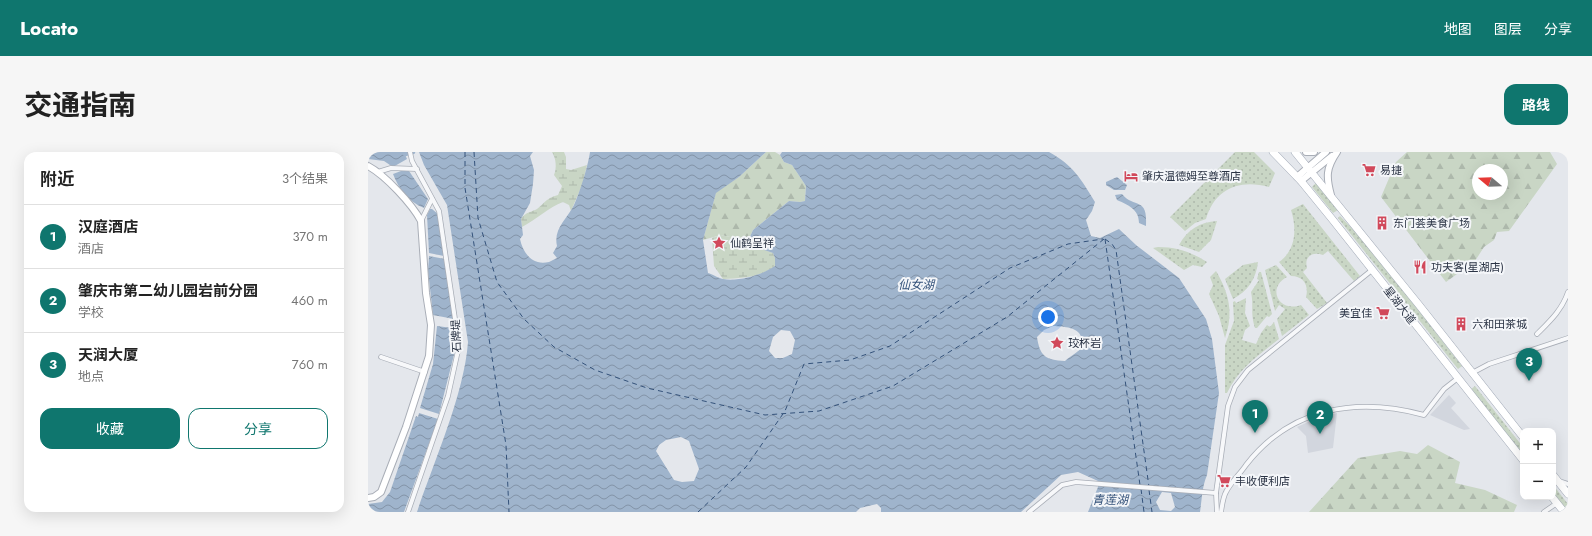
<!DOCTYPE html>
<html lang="zh">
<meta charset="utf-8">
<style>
:root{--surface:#fff;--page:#f6f6f6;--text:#222;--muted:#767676;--line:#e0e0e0;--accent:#0f766e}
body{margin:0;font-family:Jost,"Noto Sans SC",sans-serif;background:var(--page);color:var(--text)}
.controls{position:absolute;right:12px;bottom:12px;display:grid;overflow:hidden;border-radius:8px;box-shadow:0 4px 16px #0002}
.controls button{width:36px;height:36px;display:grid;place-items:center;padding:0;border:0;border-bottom:1px solid var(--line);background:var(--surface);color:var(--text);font:20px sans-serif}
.compass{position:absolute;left:1104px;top:12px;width:36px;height:36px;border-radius:50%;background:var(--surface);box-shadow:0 4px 16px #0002;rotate:289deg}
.you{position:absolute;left:680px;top:165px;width:14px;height:14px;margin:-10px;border:3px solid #fff;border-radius:50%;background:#1a73e8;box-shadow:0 0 0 6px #1a73e833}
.badge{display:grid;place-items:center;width:26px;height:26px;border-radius:50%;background:var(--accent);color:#fff;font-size:13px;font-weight:700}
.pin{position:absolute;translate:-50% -33px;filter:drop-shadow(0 1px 2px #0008)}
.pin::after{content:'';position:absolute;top:21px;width:14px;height:12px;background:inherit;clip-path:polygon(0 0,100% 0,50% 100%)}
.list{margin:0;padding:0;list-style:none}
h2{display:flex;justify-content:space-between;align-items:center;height:52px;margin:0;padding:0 16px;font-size:17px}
h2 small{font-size:13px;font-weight:400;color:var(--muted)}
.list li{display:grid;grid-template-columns:26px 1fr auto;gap:12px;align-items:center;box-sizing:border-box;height:64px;padding:0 16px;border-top:1px solid var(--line)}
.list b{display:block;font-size:15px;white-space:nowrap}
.list p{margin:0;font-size:13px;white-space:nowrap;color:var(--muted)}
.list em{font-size:13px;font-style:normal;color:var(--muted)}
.actions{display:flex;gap:8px;padding:12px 16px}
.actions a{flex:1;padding:9px 0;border:1px solid var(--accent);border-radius:12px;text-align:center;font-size:14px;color:var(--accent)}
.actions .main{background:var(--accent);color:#fff}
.map{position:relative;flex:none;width:1200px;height:360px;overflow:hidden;border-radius:12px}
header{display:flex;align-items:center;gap:24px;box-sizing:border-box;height:56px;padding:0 20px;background:var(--accent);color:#fff}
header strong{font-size:19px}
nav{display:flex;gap:22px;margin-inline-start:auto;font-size:14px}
.intro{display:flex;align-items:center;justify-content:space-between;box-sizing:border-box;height:96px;padding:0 24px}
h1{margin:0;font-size:28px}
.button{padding:10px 18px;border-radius:12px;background:var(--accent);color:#fff;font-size:14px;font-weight:700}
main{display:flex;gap:24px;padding:0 24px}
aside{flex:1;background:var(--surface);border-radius:12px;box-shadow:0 4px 16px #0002}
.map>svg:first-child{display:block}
</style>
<header>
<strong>Locato</strong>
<nav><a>地图</a><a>图层</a><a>分享</a></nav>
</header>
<div class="intro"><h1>交通指南</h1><a class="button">路线</a></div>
<main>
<aside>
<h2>附近<small>3个结果</small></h2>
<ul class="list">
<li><span class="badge">1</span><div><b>汉庭酒店</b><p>酒店</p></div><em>370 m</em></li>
<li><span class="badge">2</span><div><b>肇庆市第二幼儿园岩前分园</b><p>学校</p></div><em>460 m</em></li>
<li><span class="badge">3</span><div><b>天润大厦</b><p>地点</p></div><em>760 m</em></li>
</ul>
<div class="actions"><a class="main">收藏</a><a>分享</a></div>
</aside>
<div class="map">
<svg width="1200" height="360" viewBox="0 0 1200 360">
<defs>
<pattern id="grass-dots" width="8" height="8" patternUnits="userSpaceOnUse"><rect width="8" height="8" fill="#c9d6c5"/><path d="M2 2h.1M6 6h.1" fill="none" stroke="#adb8ab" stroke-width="1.8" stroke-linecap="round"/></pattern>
<pattern id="forest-firs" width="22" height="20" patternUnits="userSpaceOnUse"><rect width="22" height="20" fill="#c9d6c5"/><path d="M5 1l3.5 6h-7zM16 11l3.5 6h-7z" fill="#adb8ab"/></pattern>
<pattern id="wetland-marsh" width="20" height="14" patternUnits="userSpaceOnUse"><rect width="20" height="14" fill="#c9d6c5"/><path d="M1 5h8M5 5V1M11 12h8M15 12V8" fill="none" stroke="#adb8ab"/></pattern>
<pattern id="water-waves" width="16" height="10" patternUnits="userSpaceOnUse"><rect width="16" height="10" fill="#9fb4cc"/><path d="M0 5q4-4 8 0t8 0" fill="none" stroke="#8293a7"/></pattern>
</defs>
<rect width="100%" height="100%" fill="#e4e7ec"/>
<g fill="#d2d6de">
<path d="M1081,243l7,8 -5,5 19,21 -6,1 -34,-15z"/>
<path d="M969,261l-4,35 -25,5 -2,-17 -9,-9 22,-10z"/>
</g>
<g fill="url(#grass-dots)">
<path d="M867,0h19l21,21 -6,14c-29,-8 -54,1 -63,32l-11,4 -10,8 -15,-14z"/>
<path d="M948,31l22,27 -5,3 -21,-26z"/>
<path d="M935,52l57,72 -6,5 -26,-30 -5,4c-11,-4 -19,2 -16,13l-4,4 24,31 -10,6 -11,-12c3,-11 -2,-21 -15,-21l-12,-14c17,-12 18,-33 12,-52z"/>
<path d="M972,64l27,28 95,122 -4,3 -120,-151z"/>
<path d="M849,69l-6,19 -12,12 -20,-7c8,-15 21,-23 38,-24z"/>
<path d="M790,95c19,0 33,5 49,15l-5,5 -9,-2 -9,5 -31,-22z"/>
<path d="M890,110c-2,17 -10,29 -25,37l-8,-20 18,-14z"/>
<path d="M908,113l11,12c-21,11 -8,36 14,28l8,10 -27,21 -5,-17 8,-10 -6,-4 -4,6 -10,-41z"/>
<path d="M848,119c13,22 18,42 9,67l-6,-22 -10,-22 4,-9 -3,-8z"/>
<path d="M891,120h2l11,42 -3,3 -2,-1 -10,12h-2c-5,-16 -1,-21 -4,-36l8,-12 -2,-1z"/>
<path d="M878,146l-1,15 5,13 -5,4 -3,10 14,4 5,-11 6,-8 3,2 4,-5 5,17c-20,16 -41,30 -52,54h-2v-48l9,-24 -1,-19 2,-1 1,2z"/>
<path d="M1107,234l48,61v9l-53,-66z"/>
<path d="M1185,333l15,19 -4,4 -11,-14z"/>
</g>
<g fill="url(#forest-firs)" fill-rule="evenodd">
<path d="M398,0h9l5,3 4,7 8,3 14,21 -1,15 -5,1 -11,-1 -36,29 -5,11 -27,-6 -18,5 13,-48 23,-15z"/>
<path d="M1039,0h143l7,12 -48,67 -12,1 -3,8 -10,7 -9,14 -29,21 -65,-85 15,-35zM1110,18h24v24h-24z"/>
<path d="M1060,293l32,17 -5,21 30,7 32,15 -3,7h-205l49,-54 42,-7 17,3z"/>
</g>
<g fill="url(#wetland-marsh)">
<path d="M184,0h12l2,5v12l5,1 16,-5 -4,18 -12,28 -2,-6 -6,-3c-14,5 -27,18 -41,25l-1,-8c4,-7 11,-7 16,-10 9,-7 9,-11 21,-14l4,-9 -8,-11c3,-7 2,-17 -2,-23z"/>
<path d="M353,83l27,6 3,4 22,8 2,5v8c-16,12 -33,12 -52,13l-9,-13 -2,-28z"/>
</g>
<g fill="url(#water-waves)" fill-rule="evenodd">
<path d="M0,0h36l3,7 -14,8 -9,-6 -16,-2z"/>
<path d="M51,0h114l-3,4 4,14 -1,14 -3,19 -9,16 2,16 -3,4c3,14 12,27 29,23 3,-1 5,-3 8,-4l-4,-5 4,-7c-4,-17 10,-27 17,-41 6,-13 14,-39 16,-53h176l-27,25 -23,16 -13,47 5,33c4,1 10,5 15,6 15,3 39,-4 52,-13v-8l-2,-5 -23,-8 -2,-4 5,-11 36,-29 11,1 5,-1 1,-15 -14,-21 -8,-3 -4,-7 2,-3h267c24,13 32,27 46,50l-3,9 -6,9 5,16 9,2 19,-9 17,16 43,33 27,41 6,20 7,54 -12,82c-5,12 -5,24 -7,37h-112l10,-25v-6l-20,-9 -17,3 -40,37h-140v-4l-4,-4 -17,4 -4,4h-439c17,-51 47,-117 51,-170l-21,-137 -23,-40zM685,174c10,1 27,0 29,14 0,3 1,7 -2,9 -3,4 -11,8 -15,12 -20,-1 -25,-5 -28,-24l7,-7zM413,178l9,1 5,9 -3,14 -9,4h-8l-6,-7 4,-14zM313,285l8,4 10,28 -5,12 -12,1 -8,-2 -18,-29 3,-6 7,-5zM794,340l9,1 4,14 -4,4 -11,-1 -4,-8z"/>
<path d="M33,19h8l19,28 -4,9c-17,-7 -25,-19 -31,-34z"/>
<path d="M749,25l10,8 -2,5h-11l-8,-5v-3z"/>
<path d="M754,42c12,15 26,2 24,32l-7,-3c0,-14 -11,-18 -22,-23l-2,-5z"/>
<path d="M62,57h2l6,5 6,42 -15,-3 -2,-38z"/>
<path d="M61,104l16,3 9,60 -21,-4 -5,-44z"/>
<path d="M69,174l15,2 4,19 -17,67 -19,-6 13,-44z"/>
<path d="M51,261l19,6 -34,93h-36v-8l14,-2 8,-10 26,-76 2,1z"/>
</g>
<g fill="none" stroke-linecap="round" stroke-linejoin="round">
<path stroke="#9fb4cc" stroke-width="4.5" d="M37,2l8,-2"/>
<g stroke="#34527a" stroke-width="1" stroke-dasharray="5 4" stroke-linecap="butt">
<path d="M97,0v36l41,257 3,67"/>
<path d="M106,0l4,66 19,64 27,37 30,28 41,23 52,18 118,27 54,-4 74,-25 114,-69 97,-78"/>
<path d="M737,87l7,5 4,6 33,237"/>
<path d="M737,87l35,246"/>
<path d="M773,337l3,23"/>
<path d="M781,338l3,22"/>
<path d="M330,360l48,-45 39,-56 19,-47 46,-4 40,-14 120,-78 58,-24 35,-5"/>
</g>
<g stroke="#a9aeb7" stroke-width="5.5">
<g id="street">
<path d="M10,20l13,-4 26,1"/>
<path d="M53,69l11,-22"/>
<path d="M1169,182c13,-13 25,-24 31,-42"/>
<path d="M13,205l44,15"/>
<path d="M1104,221l17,-9 79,-26"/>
<path d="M1191,329l9,3"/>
<path d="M40,360l40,-116 11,-50 -20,-135 -27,-50 -2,-9"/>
<path d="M661,360l33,-27 14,-3 140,11"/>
<path d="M849,360l-1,-19 12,-87 7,-19 13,-17 124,-100"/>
<path d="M853,360c1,-6 2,-15 5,-20 5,-10 14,-18 20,-27 45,-58 111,-68 178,-50l20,-26 14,-11"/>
<path d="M1176,360l13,-9"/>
</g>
</g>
<g stroke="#a9aeb7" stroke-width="8">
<g id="secondary">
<path d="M938,0h8"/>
<path d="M0,14c17,9 44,38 53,55l5,72 5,32 -2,31 -23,71 -25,65 -7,5 -6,1"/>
<path d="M929,25l29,-25"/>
<path d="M933,29l31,-25"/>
<path d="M963,43c-5,-18 -5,-27 6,-43"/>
</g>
</g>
<g stroke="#a3abb8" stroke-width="8">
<g id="primary">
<path d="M905,0l28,29 31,38 191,241"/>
<path d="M927,0l124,153 104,132"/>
<path d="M1185,323l15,19"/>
<path d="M1184,345l12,15"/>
</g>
</g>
<use href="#street" stroke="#f7f8fa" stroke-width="4"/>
<use href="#secondary" stroke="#fff" stroke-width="6"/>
<use href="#primary" stroke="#fff" stroke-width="7"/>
</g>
<defs>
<g id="supermarket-bare" transform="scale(1.08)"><path d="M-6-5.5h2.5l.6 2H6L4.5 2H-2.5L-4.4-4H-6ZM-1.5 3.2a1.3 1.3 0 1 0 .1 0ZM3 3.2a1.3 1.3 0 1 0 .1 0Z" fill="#d1495b" stroke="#f4f6f9" stroke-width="2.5" paint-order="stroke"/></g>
<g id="hotel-bare" transform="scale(1.08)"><path d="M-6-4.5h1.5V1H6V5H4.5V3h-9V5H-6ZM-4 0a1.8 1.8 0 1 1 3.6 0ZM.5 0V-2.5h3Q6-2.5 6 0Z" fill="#d1495b" stroke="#f4f6f9" stroke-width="2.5" paint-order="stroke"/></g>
<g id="building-bare" transform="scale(1.08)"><path d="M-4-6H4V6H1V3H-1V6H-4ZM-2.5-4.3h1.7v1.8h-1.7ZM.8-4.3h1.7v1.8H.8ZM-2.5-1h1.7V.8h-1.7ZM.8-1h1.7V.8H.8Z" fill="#d1495b" stroke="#f4f6f9" stroke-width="2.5" paint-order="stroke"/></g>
<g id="sight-bare" transform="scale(1.08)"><path d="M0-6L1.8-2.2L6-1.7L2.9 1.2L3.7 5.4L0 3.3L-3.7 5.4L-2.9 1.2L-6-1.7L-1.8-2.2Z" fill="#d1495b" stroke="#f4f6f9" stroke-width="2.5" paint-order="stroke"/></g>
<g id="restaurant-bare" transform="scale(1.08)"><path d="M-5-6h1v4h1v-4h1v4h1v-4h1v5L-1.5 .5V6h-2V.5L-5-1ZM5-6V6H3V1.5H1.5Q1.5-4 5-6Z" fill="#d1495b" stroke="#f4f6f9" stroke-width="2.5" paint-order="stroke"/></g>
</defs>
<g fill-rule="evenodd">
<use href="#supermarket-bare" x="1001" y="18"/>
<use href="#hotel-bare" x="763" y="24"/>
<use href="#building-bare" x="1014" y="71"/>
<use href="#sight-bare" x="351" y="91"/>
<use href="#restaurant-bare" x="1052" y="115"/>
<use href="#supermarket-bare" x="1015" y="161"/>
<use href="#building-bare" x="1093" y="172"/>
<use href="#sight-bare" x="689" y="191"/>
<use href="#supermarket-bare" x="856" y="329"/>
</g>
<g text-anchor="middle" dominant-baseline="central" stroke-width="4" stroke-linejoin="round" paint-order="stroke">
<g font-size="11" fill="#2b3445" stroke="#f4f6f9" text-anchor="start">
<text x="1012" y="18">易捷</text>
<text x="774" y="24">肇庆温德姆至尊酒店</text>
<text x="1025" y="71">东门荟美食广场</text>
<text x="362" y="91">仙鹤呈祥</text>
<text x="1063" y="115">功夫客(星湖店)</text>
<text x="1004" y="161" text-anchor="end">美宜佳</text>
<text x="1104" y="172">六和田茶城</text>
<text x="700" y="191">珓杯岩</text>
<text x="867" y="329">丰收便利店</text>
</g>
<g font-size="11" fill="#2b3445" stroke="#f4f6f9">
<text transform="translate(1032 153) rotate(52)">星湖大道</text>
<text transform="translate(88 184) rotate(-93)">石牌堤</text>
</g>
<g font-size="12" font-style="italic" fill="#34527a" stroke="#f4f6f9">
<text x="548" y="133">仙女湖</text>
<text x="742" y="348">青莲湖</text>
</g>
</g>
</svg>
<div class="controls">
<button>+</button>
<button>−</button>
</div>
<svg class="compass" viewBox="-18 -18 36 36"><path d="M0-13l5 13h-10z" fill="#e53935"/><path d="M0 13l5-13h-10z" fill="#767676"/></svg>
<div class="you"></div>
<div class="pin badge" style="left:887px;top:281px">1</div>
<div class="pin badge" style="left:952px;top:282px">2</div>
<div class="pin badge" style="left:1161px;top:229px">3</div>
</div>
</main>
